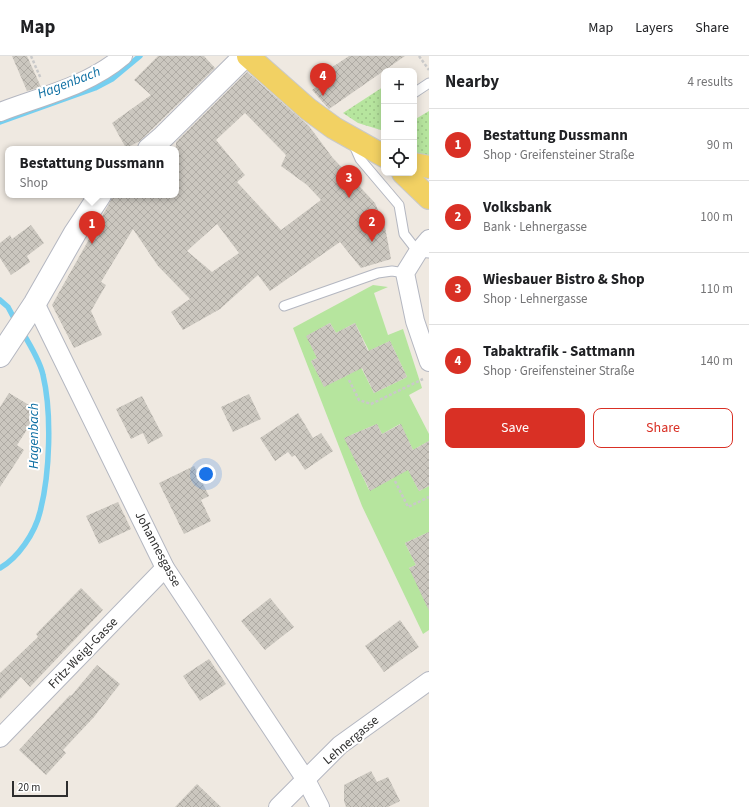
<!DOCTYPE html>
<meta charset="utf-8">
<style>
:root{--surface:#fff;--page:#f2f2f2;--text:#202124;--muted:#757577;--line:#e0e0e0;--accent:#d93025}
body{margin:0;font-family:"Source Sans 3",sans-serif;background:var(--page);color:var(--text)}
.controls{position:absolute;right:12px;top:12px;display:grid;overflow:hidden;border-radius:8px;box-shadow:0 2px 10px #0003}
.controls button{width:36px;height:36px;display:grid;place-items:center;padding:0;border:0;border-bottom:1px solid var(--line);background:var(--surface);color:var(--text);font:20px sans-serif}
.scale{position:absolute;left:12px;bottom:10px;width:56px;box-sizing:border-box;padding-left:4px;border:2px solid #2e2e2e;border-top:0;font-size:11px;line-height:14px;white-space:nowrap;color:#2e2e2e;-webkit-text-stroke:3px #fff;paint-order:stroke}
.you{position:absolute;left:206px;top:418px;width:14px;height:14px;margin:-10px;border:3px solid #fff;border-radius:50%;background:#1a73e8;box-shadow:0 0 0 6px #1a73e833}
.badge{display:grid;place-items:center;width:26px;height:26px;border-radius:50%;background:var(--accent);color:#fff;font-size:13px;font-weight:700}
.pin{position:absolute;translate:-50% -33px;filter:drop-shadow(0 1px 2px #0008)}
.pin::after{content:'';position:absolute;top:21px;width:14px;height:12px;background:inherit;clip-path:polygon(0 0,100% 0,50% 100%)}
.popup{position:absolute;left:5px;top:90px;width:174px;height:52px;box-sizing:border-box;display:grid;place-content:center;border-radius:8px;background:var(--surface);filter:drop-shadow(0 1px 3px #0005);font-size:13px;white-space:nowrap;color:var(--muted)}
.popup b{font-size:15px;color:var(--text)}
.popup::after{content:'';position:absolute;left:50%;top:100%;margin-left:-8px;border:8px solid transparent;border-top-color:var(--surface)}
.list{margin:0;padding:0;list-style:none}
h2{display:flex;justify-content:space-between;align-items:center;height:52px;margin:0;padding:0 16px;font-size:17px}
h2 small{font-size:13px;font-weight:400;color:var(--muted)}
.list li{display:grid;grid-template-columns:26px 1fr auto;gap:12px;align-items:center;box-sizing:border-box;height:72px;padding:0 16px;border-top:1px solid var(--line)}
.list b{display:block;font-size:15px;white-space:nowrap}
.list p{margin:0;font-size:13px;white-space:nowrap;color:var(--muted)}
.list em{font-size:13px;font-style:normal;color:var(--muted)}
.actions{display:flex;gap:8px;padding:12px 16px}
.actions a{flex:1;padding:9px 0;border:1px solid var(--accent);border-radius:8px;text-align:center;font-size:14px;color:var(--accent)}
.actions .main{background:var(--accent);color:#fff}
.icon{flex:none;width:22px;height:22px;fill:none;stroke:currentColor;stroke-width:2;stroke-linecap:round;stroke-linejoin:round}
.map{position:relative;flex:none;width:429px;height:751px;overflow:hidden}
header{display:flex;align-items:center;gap:24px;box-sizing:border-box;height:56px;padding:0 20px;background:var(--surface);border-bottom:1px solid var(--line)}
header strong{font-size:19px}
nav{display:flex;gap:22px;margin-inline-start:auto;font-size:14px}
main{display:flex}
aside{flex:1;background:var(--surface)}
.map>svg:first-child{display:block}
</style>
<header>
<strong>Map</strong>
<nav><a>Map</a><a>Layers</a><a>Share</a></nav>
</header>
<main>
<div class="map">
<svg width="429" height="751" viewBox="0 0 429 751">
<defs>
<pattern id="park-dots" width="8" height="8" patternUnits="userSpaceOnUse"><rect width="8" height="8" fill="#b6e59e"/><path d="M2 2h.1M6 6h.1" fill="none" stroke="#9dc588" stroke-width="1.8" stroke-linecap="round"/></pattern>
<pattern id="building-cross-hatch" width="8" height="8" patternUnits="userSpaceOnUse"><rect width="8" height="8" fill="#cbc7bf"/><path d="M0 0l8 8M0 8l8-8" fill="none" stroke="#afaba4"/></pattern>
</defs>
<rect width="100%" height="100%" fill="#efe9e1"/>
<path fill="#b6e59e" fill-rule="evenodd" d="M373,229l15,2 -14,6 14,42 15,-6 19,59 -13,7 20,39v7l-16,9 -13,-26 -18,10 -5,-10 -26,11 4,25 14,30 24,-12 9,-21 17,34 10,-5v46l-24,11 11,22 -7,3 20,23v39l-6,4 -61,-128 -69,-178zM330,267l6,10 19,-10 14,28 21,-10 17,36 -33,16 -18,-36 -10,19 -22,10 -13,-25 6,-3 -10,-22z"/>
<g fill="url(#park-dots)">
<path d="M383,31l1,44 -26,-8 -15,-10z"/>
<path d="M429,55v48l-15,-7v-32z"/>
</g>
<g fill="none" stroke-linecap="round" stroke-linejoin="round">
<g stroke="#75cff0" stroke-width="5.5">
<path d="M0,66l95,-34 17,-9 28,-23"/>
<path d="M0,244l8,7 8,15"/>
<path d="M0,512c18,-10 35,-35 40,-56 10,-38 12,-99 3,-137 -3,-15 -14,-31 -21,-44"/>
</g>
</g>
<g fill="url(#building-cross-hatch)" fill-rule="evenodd">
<path d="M12,0h15l14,31 -14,4z"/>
<path d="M158,0h46l11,12 -75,73 -14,7 -14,-25 39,-28 -17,-15z"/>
<path d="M349,0h56l-76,53 -17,-19 23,-16 -4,-6z"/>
<path d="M247,16l62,54 23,31 43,46 10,24 6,32 -30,9 -21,-26 -70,49 -12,-16 -38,34 -37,21 -12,-18 19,-13 -32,-33 -25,-37 -32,53 5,3 -15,26 11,24 -28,13 -22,-43 58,-103 3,-7h63v-53zM245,57l41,42 -5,11 26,19 14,15 -40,30 -44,-48 8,-7 -29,-35zM217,168l22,29 -27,19 -25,-21z"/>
<path d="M31,169l13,18 -17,13 3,6 -19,13 -11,-17v-15l10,-8 2,4z"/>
<path d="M330,267l6,10 19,-10 13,28 22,-10 17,36 -33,16 -12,-25 -38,19 -13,-26 6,-3 -11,-22z"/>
<path d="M9,337l30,18 -22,34 7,5 -24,37v-80z"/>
<path d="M249,338l12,25 -28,13 -12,-25z"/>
<path d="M142,340l21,40 -15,8 -5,-11 -12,6 -15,-30z"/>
<path d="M298,357l15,25 8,-5 12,18 -28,19 -10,-15 -3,2 -4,-5 -13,9 -15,-23z"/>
<path d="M377,368l5,10 19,-10 12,26 16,-9v45l-10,5 -11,-21 -38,21 -26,-53z"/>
<path d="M194,410l15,30 -8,4 10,21 -27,13 -25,-51z"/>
<path d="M118,446l13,27 -32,15 -13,-28z"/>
<path d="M429,476v79l-20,-43 7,-3 -11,-22z"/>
<path d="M81,532l22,22 -73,77 -9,-10 -21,22v-26l38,-36 -2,-3z"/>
<path d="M270,542l24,29 -29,23 -24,-29z"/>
<path d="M400,564l19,27 -35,25 -19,-26z"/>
<path d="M209,603l17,25 -26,17 -17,-25z"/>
<path d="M97,609l23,19 -26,33 -31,33 3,3 -20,22 -27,-25 51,-55 1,1z"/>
<path d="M371,715l6,11 11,-5 12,24 -12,6h-42l-2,-6v-16z"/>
<path d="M197,728l24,23h-46z"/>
</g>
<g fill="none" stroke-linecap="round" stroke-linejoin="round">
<g stroke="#b4b7c1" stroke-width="11">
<g id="service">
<path d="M414,37l15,-10"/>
<path d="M353,87l7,16 39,46 5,29 14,18 11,1"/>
<path d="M284,250l94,-33 14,-2 13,2"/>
</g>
</g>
<g stroke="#b4b7c1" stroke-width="20">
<g id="minor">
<path d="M0,56c42,-16 88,-26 123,-56"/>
<path d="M429,183l-11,13 -13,21 10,48 14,41"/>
<path d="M35,247l130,265 141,212 14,27"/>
<path d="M0,682l165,-170"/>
<path d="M278,751l62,-62 89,-64"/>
</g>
</g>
<g stroke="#b4b7c1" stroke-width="24">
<g id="secondary">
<path d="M149,93l14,-12 82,-81"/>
<path d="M0,300l35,-53 40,-70 25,-38"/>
</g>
</g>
<g stroke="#c9c9c9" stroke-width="24">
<g id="primary">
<path d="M248,0l60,53 26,19 50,28"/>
<path d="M414,108l15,3"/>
<path d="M403,117l26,25"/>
</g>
</g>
<g stroke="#c9c9c9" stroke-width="2.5" stroke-dasharray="3 2" stroke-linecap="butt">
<path d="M31,0l10,23"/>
<path d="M419,0l10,14"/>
<path d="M349,324l10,20 12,4 52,-25"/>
<path d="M395,425l13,26 21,-10"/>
</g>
<use href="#service" stroke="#fff" stroke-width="9"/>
<use href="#minor" stroke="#fff" stroke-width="18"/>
<use href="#secondary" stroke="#fff" stroke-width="22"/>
<use href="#primary" stroke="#f2d163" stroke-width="22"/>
</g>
<g text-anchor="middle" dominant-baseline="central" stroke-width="4" stroke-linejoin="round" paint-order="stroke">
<g font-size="13" fill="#2e2e2e" stroke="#fff">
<text transform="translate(158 493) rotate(62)">Johannesgasse</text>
<text transform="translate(83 597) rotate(-46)">Fritz-Weigl-Gasse</text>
<text transform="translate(351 684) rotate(-40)">Lehnergasse</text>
</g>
<g font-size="14" font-style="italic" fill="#0d6fa3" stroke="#fff">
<text transform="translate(69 27) rotate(-21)">Hagenbach</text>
<text transform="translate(34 380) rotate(-90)">Hagenbach</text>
</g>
</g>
</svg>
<div class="controls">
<button>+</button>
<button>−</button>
<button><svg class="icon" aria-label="locate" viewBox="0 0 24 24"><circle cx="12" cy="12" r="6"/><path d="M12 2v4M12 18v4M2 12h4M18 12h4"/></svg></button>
</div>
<div class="scale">20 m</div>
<div class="you"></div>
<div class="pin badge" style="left:92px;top:188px">1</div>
<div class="popup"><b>Bestattung Dussmann</b>Shop</div>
<div class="pin badge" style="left:372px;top:186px">2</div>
<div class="pin badge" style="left:349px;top:142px">3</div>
<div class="pin badge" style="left:323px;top:40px">4</div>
</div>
<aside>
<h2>Nearby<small>4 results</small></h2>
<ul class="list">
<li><span class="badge">1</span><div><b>Bestattung Dussmann</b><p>Shop · Greifensteiner Straße</p></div><em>90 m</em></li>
<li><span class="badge">2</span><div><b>Volksbank</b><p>Bank · Lehnergasse</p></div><em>100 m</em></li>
<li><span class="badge">3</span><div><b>Wiesbauer Bistro &amp; Shop</b><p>Shop · Lehnergasse</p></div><em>110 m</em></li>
<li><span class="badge">4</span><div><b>Tabaktrafik - Sattmann</b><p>Shop · Greifensteiner Straße</p></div><em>140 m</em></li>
</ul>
<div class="actions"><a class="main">Save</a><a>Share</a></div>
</aside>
</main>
